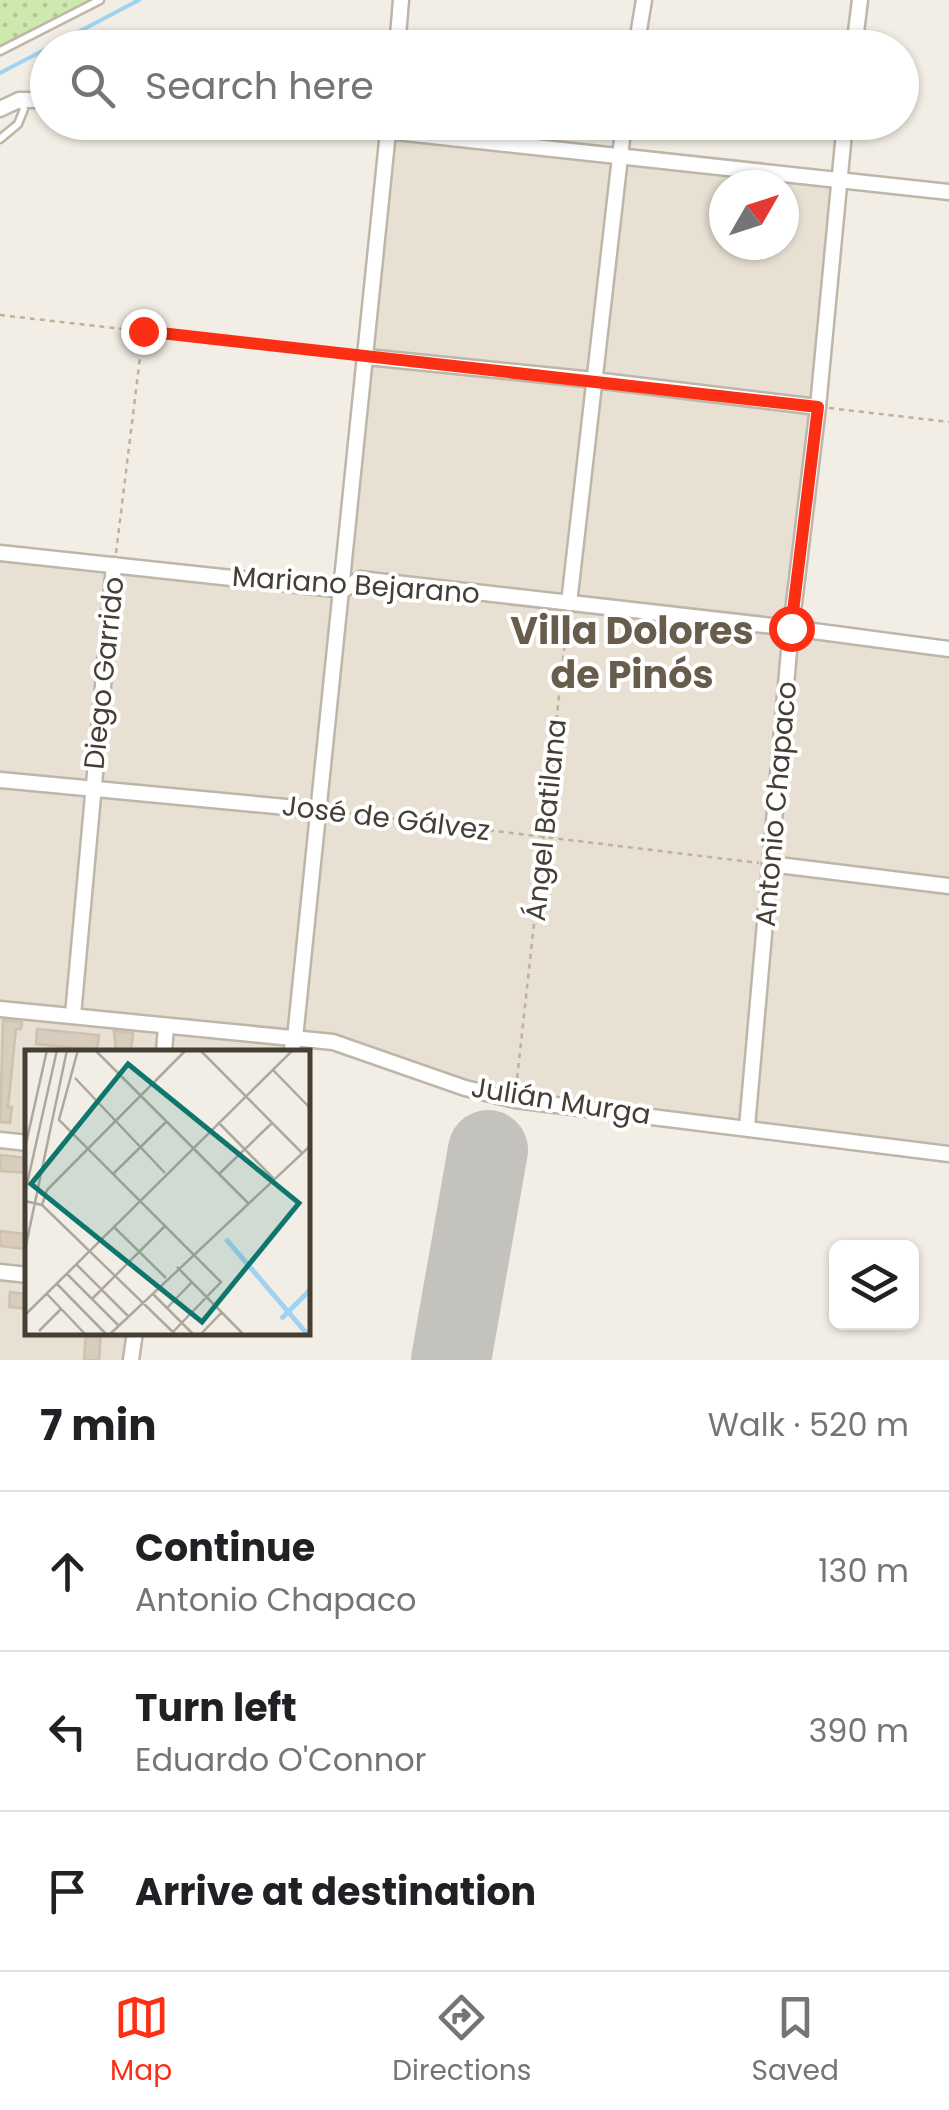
<!DOCTYPE html>
<meta charset="utf-8">
<style>
:root{--surface:#fff;--page:#f2f2f2;--text:#202124;--muted:#757577;--line:#e0e0e0;--accent:#fc2e13}
body{margin:0;font-family:Poppins,sans-serif;background:var(--page);color:var(--text)}
.controls{position:absolute;right:30px;bottom:30px;display:grid;overflow:hidden;border-radius:15px;box-shadow:0 2px 8px #0004}
.controls button{width:90px;height:90px;display:grid;place-items:center;padding:0;border:0;border-bottom:2px solid var(--line);background:var(--surface);color:var(--text);font:50px sans-serif}
.compass{position:absolute;left:709px;top:170px;width:90px;height:90px;border-radius:50%;background:var(--surface);box-shadow:0 2px 8px #0004;rotate:51deg}
.stop{position:absolute;width:30px;height:30px;margin:-22px;border:8px solid #fc2e13;border-radius:50%;background:#fff}
.stop.end{background:#fc2e13;border-color:#fff;box-shadow:0 2px 10px #0008}
.list{margin:0;padding:0;list-style:none}
h2{display:flex;justify-content:space-between;align-items:center;height:130px;margin:0;padding:0 40px;font-size:42px}
h2 small{font-size:32px;font-weight:400;color:var(--muted)}
.list li{display:grid;grid-template-columns:65px 1fr auto;gap:30px;align-items:center;box-sizing:border-box;height:160px;padding:0 40px;border-top:2px solid var(--line)}
.list b{display:block;font-size:38px;white-space:nowrap}
.list p{margin:0;font-size:32px;white-space:nowrap;color:var(--muted)}
.list em{font-size:32px;font-style:normal;color:var(--muted)}
.icon{flex:none;width:55px;height:55px;fill:none;stroke:currentColor;stroke-width:2;stroke-linecap:round;stroke-linejoin:round}
.map{position:relative;flex:none;width:949px;height:1360px;overflow:hidden}
.search{position:absolute;background:var(--surface);box-shadow:0 2px 8px #0004;left:30px;right:30px;top:30px;height:110px;display:flex;align-items:center;gap:25px;box-sizing:border-box;padding:0 35px;border-radius:55px;color:var(--muted);font-size:38px}
.sheet{height:610px;background:var(--surface)}
nav{display:flex;justify-content:space-around;align-items:center;box-sizing:border-box;height:140px;border-top:2px solid var(--line);background:var(--surface);font-size:28px;color:var(--muted)}
nav a{display:grid;justify-items:center;gap:5px}
nav .on{color:var(--accent)}
.map>svg:first-child{display:block}
</style>
<div class="map">
<svg width="949" height="1360" viewBox="0 0 949 1360">
<defs>
<pattern id="grass-dots" width="8" height="8" patternUnits="userSpaceOnUse" patternTransform="scale(2.5)"><rect width="8" height="8" fill="#cfe8ad"/><path d="M2 2h.1M6 6h.1" fill="none" stroke="#b3c895" stroke-width="1.8" stroke-linecap="round"/></pattern>
</defs>
<rect width="100%" height="100%" fill="#f3eee5"/>
<path fill="#e7e0d3" fill-rule="evenodd" d="M388,130l450,49 -47,448 158,22v505l-434,-54 -219,-62 -5,14h-263v280l107,1 -4,27h-131v-807l343,36zM724,185h60v60h-60z"/>
<path fill="url(#grass-dots)" d="M0,0h93l-93,48z"/>
<g fill="none" stroke-linecap="round" stroke-linejoin="round">
<g stroke="#a0d3f1" stroke-width="4">
<path d="M48,48l91,-48"/>
<path d="M0,73l48,-25"/>
</g>
<path stroke="#c4c2bd" stroke-width="80" d="M451,1360l37,-210"/>
</g>
<g fill="#d8ccbd" stroke="#cfc1ae" stroke-width="2.5">
<path d="M3,1020l19,2 -1,7h-5l-8,78h4l-2,16 -10,-1z"/>
<path d="M37,1029l62,6 -2,15 -61,-6z"/>
<path d="M114,1031l19,2 -2,19h-15z"/>
<path d="M0,1155l28,3v15l-28,-2z"/>
<path d="M0,1231l28,3v15l-28,-3z"/>
<path d="M10,1292l18,2v15l-19,-2z"/>
<path d="M86,1332h15l-2,28h-15z"/>
</g>
<g fill="none" stroke-linecap="round" stroke-linejoin="round">
<g stroke="#beb6a8" stroke-width="11">
<g id="lane">
<path d="M0,51l100,-51"/>
<path d="M0,139l18,-15 6,-15 -5,-8"/>
</g>
</g>
<g stroke="#beb6a8" stroke-width="19">
<g id="street">
<path d="M397,48l4,-48"/>
<path d="M636,48l8,-48"/>
<path d="M854,48l6,-48"/>
<path d="M0,109l19,-9h29"/>
<path d="M304,122l645,70"/>
<path d="M367,357l227,23 224,27"/>
<path d="M0,553l343,37 17,-11 431,49 158,21"/>
<path d="M569,603l55,-481"/>
<path d="M0,780l318,30"/>
<path d="M770,864l179,22"/>
<path d="M0,1009l333,33 132,46 50,12 434,54"/>
<path d="M73,1015l41,-450"/>
<path d="M164,1052l2,-25"/>
<path d="M291,1052l4,-14 94,-916"/>
<path d="M747,1127l44,-499 27,-221 27,-285"/>
<path d="M0,1140l28,3"/>
<path d="M0,1272l28,3"/>
<path d="M131,1360l4,-28"/>
</g>
</g>
<g stroke="#c0b199" stroke-width="2.5" stroke-dasharray="5 5" stroke-linecap="butt">
<path d="M0,315l350,40"/>
<path d="M829,408l120,14"/>
<path d="M116,553l27,-220"/>
<path d="M330,811l429,52"/>
<path d="M516,1088l52,-474"/>
</g>
<use href="#lane" stroke="#fff" stroke-width="6"/>
<use href="#street" stroke="#fff" stroke-width="14"/>
</g>
<g fill="none" stroke-linecap="round" stroke-linejoin="round">
<path stroke="#fc2e13" stroke-width="12" d="M143,331l675,76 -27,221"/>
</g>
<g text-anchor="middle" dominant-baseline="central" stroke-width="8" stroke-linejoin="round" paint-order="stroke">
<g font-size="28" fill="#453e35" stroke="#fff">
<text transform="translate(356 585) rotate(4)">Mariano Bejarano</text>
<text transform="translate(104 673) rotate(-84)">Diego Garrido</text>
<text transform="translate(776 804) rotate(-85)">Antonio Chapaco</text>
<text transform="translate(386 818) rotate(7)">José de Gálvez</text>
<text transform="translate(546 820) rotate(-84)">Ángel Batilana</text>
<text transform="translate(561 1101) rotate(9)">Julián Murga</text>
</g>
<g font-size="38" font-weight="bold" fill="#685c4c" stroke="#fff">
<text x="632" y="630">Villa Dolores<tspan x="632" dy="44">de Pinós</tspan></text>
</g>
</g>
<g transform="translate(25 1050)">
<rect width="285" height="285" fill="#f3eee5"/>
<path fill="none" stroke="#a0d3f1" stroke-width="5" d="M201,189l82,96M256,269l29,-29"/>
<path fill="none" stroke="#ada89f" stroke-width="2.5" d="M53,0l-19,70 162,162 -51,53M70,0l154,154M175,0l102,103M248,20l37,38M50,28l90,95M193,72l57,58M0,98l22,-98M88,124l53,-52M193,125l54,-52M0,143l32,-143M0,151l17,4 134,130M17,155l5,-15 139,-140M89,177l52,51M0,200l42,-200M52,215l51,51M152,217l67,68M42,224l51,51M32,234l50,51M127,243l42,42M22,244l39,41M67,249l73,-73M142,258l25,-26M0,265l268,-265M14,281l22,-22M84,285l201,-189M175,285l22,-23"/>
<path fill="#0f766e" fill-opacity="0.15" stroke="#0f766e" stroke-width="5" d="M103,14l171,139 -97,119 -171,-138z"/>
<rect width="285" height="285" fill="none" stroke="#453e35" stroke-width="5"/>
</g>
</svg>
<div class="controls">
<button><svg class="icon" aria-label="layers" viewBox="0 0 24 24"><path d="M12 4l9 5-9 5-9-5zM3 14l9 5 9-5"/></svg></button>
</div>
<svg class="compass" viewBox="-18 -18 36 36"><path d="M0-13l5 13h-10z" fill="#e53935"/><path d="M0 13l5-13h-10z" fill="#757577"/></svg>
<div class="stop" style="left:791px;top:628px"></div>
<div class="stop end" style="left:143px;top:331px"></div>
<div class="search"><svg class="icon" aria-label="search" viewBox="0 0 24 24"><circle cx="10" cy="10" r="6"/><path d="M15 15l6 6"/></svg>Search here</div>
</div>
<section class="sheet">
<h2>7 min<small>Walk · 520 m</small></h2>
<ul class="list">
<li><svg class="icon" aria-label="ahead" viewBox="0 0 24 24"><path d="M12 20V5M6 11l6-6 6 6"/></svg><div><b>Continue</b><p>Antonio Chapaco</p></div><em>130 m</em></li>
<li><svg class="icon" aria-label="left" viewBox="0 0 24 24"><path d="M17 20v-9H6M10 6l-5 5 5 5"/></svg><div><b>Turn left</b><p>Eduardo O'Connor</p></div><em>390 m</em></li>
<li><svg class="icon" aria-label="arrive" viewBox="0 0 24 24"><path d="M6 21V4h12l-3 4 3 4H6"/></svg><div><b>Arrive at destination</b></div></li>
</ul>
</section>
<nav>
<a class="on"><svg class="icon" aria-label="map" viewBox="0 0 24 24"><path d="M3 6l6-2 6 2 6-2v14l-6 2-6-2-6 2zM9 4v14M15 6v14"/></svg>Map</a>
<a><svg class="icon" aria-label="directions" viewBox="0 0 24 24"><path d="M12 3l9 9-9 9-9-9zM9 14v-3h6M13 9l2 2-2 2"/></svg>Directions</a>
<a><svg class="icon" aria-label="saved" viewBox="0 0 24 24"><path d="M7 4h10v16l-5-4-5 4z"/></svg>Saved</a>
</nav>
